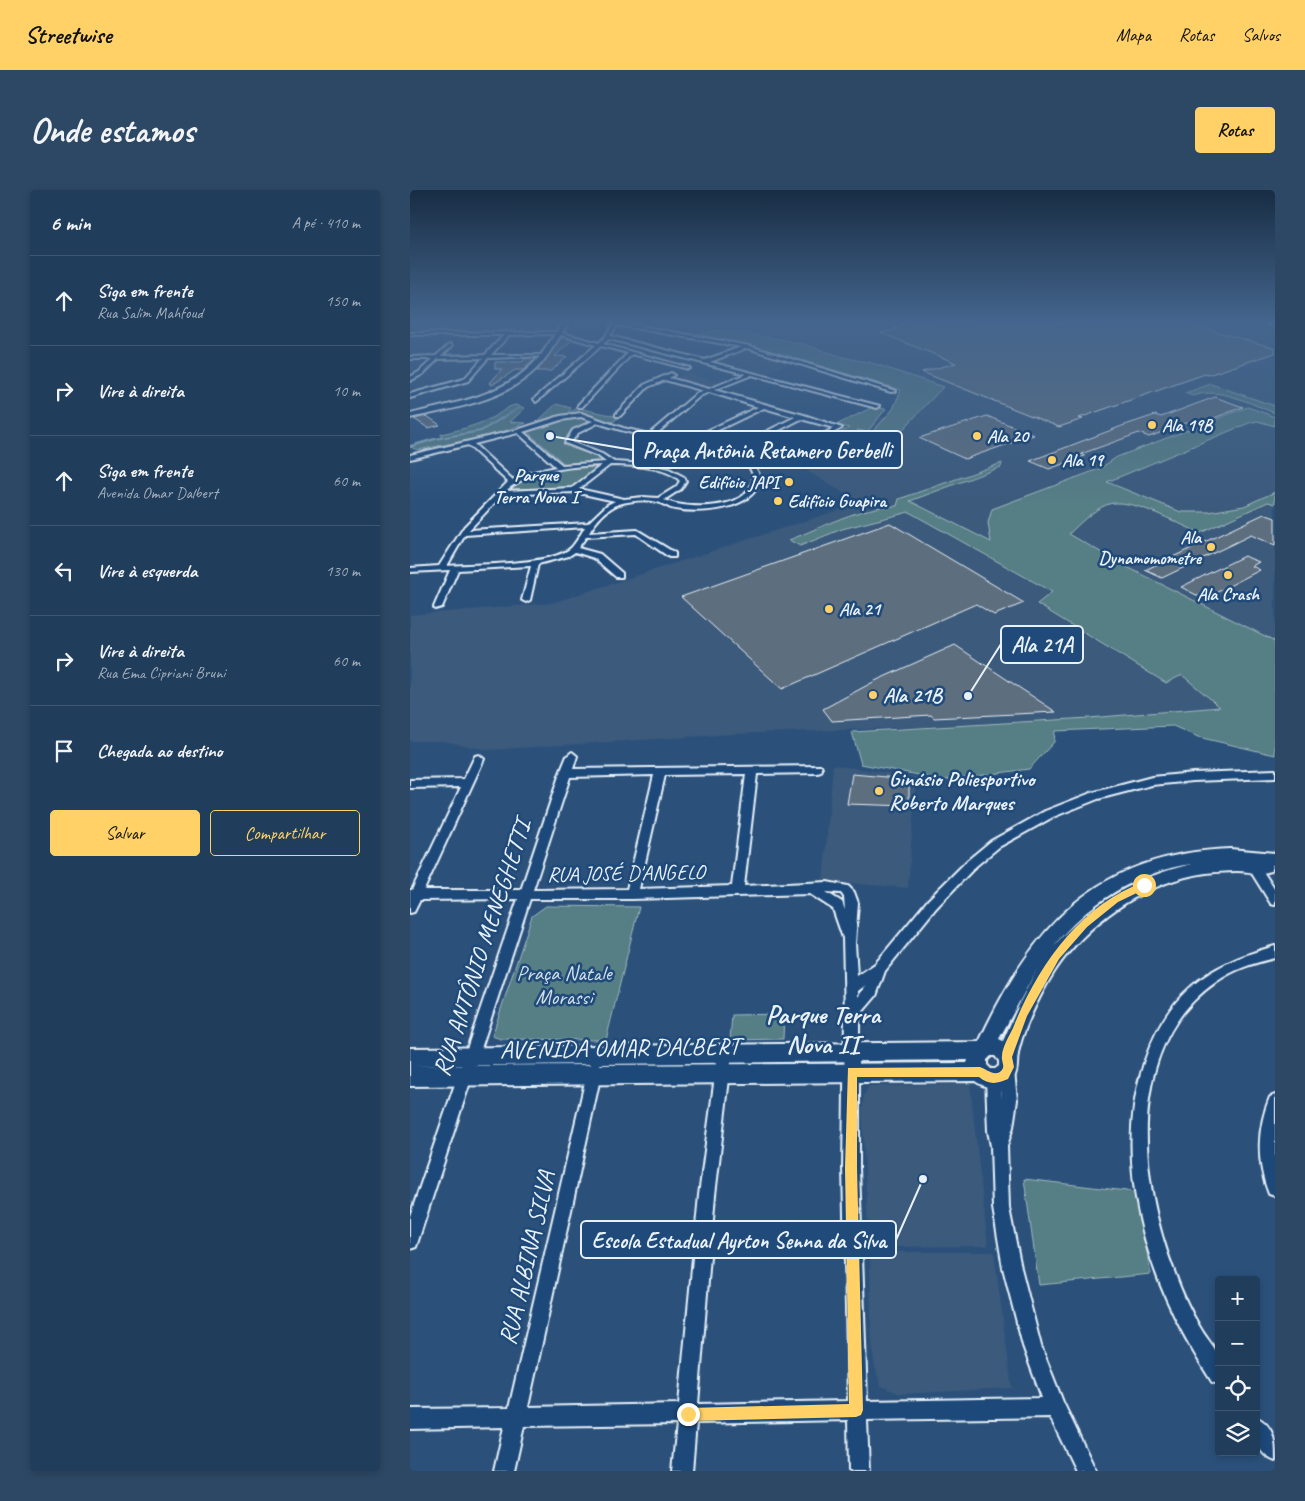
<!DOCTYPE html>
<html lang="pt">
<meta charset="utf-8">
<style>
:root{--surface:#203d5c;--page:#2d4865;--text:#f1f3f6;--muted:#a2aebb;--line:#3d5672;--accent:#ffd166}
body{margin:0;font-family:Caveat,sans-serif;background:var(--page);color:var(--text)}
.controls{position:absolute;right:15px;bottom:15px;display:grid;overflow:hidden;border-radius:5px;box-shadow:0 2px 8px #0003}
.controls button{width:45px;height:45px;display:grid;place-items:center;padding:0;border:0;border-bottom:1px solid var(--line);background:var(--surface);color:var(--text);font:25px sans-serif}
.stop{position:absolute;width:15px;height:15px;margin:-11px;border:4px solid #ffd166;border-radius:50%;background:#fff}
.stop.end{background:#ffd166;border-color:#fff;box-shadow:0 1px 5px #0008}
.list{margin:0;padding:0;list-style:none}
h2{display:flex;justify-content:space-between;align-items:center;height:65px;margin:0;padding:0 20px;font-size:21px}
h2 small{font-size:16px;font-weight:400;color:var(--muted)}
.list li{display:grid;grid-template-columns:32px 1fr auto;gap:15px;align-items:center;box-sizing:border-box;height:90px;padding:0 20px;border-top:1px solid var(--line)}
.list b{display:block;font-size:19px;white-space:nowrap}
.list p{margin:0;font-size:16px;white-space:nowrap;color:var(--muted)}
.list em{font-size:16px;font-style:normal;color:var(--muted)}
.actions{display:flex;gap:10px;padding:15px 20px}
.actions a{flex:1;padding:11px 0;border:1px solid var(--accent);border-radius:5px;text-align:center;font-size:18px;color:var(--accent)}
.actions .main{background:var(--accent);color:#111}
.icon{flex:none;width:28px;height:28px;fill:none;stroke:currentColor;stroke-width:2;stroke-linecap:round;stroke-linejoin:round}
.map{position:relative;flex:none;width:865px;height:1281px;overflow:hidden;border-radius:5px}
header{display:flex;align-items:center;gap:30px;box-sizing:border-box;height:70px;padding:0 25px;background:var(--accent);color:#111}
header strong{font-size:24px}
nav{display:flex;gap:28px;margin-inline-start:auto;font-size:18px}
.intro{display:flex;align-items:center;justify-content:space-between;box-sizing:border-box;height:120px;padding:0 30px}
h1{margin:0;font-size:35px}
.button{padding:12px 22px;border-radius:5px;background:var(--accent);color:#111;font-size:18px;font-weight:700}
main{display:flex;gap:30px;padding:0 30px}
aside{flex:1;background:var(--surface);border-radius:5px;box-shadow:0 2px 8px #0003}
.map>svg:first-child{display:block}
</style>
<header>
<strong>Streetwise</strong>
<nav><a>Mapa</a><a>Rotas</a><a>Salvos</a></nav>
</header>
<div class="intro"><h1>Onde estamos</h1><a class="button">Rotas</a></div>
<main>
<aside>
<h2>6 min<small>A pé · 410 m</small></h2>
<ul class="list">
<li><svg class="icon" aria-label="ahead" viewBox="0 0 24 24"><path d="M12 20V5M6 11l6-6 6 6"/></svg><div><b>Siga em frente</b><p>Rua Salim Mahfoud</p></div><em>150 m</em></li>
<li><svg class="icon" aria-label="right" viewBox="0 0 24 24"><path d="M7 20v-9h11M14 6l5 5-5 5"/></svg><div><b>Vire à direita</b></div><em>10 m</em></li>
<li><svg class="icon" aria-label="ahead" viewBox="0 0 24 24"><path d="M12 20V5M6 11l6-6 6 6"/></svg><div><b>Siga em frente</b><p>Avenida Omar Dalbert</p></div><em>60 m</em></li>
<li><svg class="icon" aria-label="left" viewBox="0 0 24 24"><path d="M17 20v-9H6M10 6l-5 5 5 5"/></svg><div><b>Vire à esquerda</b></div><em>130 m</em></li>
<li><svg class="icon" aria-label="right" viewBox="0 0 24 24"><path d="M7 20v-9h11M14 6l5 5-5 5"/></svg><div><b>Vire à direita</b><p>Rua Ema Cipriani Bruni</p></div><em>60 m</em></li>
<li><svg class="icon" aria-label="arrive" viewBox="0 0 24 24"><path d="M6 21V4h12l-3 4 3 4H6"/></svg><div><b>Chegada ao destino</b></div></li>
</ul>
<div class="actions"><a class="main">Salvar</a><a>Compartilhar</a></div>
</aside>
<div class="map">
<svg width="865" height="1281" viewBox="0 0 865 1281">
<rect width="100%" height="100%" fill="#2b517b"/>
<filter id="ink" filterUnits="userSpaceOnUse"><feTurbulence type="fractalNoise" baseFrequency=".02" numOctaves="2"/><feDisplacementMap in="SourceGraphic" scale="10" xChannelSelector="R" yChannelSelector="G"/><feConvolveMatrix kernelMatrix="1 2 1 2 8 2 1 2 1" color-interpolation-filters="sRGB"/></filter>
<g filter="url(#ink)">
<g fill="#3a5a7c">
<path d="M0,133h146l-6,9 -140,1z"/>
<path d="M234,133h608l23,6v385l-541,20 -246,16 -45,-9h-33v-126l142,-12 308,-100 -71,-43 148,-68 -227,-59z"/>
<path d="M338,159h3l42,12 -28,13 -22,-5 18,-9 -19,8 -29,-7z"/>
<path d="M277,183l35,10 -11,5 -38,-10z"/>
<path d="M423,575l83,12 -8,111 -85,-7z"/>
<path d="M560,894l18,162 -119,1 -7,-134 2,-18 5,-9z"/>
<path d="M460,1062h124l18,136 -112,6 -19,-8 -7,-22 -3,-35z"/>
</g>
<g fill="#577e85" stroke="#a0b8be">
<path d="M307,141c29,3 57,6 85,13 22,6 44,16 67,18l74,25 -49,52 -30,9 6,-13 23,-26 8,-19 -152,-45 -55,-11z"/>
<path d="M801,194l64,22v7c-25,-9 -55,-27 -82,-17l-8,-3z"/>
<path d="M146,214l15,4 -3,5 10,-5 42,9 -8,5c-15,-5 -37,2 -45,16v7l4,3 30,10 -4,3 -31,4 -41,-35 11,-7z"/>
<path d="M106,215l9,3 -15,14 16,1c-35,15 -72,19 -108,27l-8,-3 31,-9v-4c19,-4 38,-9 54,-18 8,-4 12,-10 21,-11z"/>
<path d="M463,217l13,2 -19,23 -10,-2 12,4 -9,4 -20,-5 9,-5 -13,-3z"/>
<path d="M838,217l27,10v9l-18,-5 -8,2 -142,59 74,30h28l35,-6 31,-14v12l-7,-2 -68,31c-22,-9 -72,-38 -94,-28 -14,6 -27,19 -37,29l56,32 150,75v114l-77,-18 -25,-11 -118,5 -1,11 -25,27 -84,11 -84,-16 -9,-32 237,-14 131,-11 -38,-32 -16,8 -129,-79 15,-12 -143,-80 -67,17 -42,17 -11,-6c34,-13 71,-34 108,-34l2,-7 103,-36 -1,4 -91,34 81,41 -3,-19 4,-14 107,-40 18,-12z"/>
<path d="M194,274l-31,24 -64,1c3,-2 5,-6 9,-8 16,-9 66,-15 86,-17z"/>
<path d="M136,716l93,1 -33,133 -105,-1 -9,-3 40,-120z"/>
<path d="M374,824l-1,25 -53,1 2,-25z"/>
<path d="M614,989l111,13 16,82 -112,11z"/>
</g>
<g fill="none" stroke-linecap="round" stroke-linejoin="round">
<path stroke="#86abc3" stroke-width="1" d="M95,226l14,-8"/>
<path stroke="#86abc3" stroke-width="2" d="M0,256l24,-7 47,-8 26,-16"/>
</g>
<g fill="#5d6e7e" stroke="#e8f1f8">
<path d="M476,133h299l90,25v5l-67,22 -3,-1 -126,44 4,1 -24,8 -137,-55 34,-9 -75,-30 17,-4z"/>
<path d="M152,147l10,3 -17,16 12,1 -16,14h-14z"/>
<path d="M126,168l-13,12h-8l-23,15 -2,-2 12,-14h-7v-7h27l3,-3z"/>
<path d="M805,207l28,10 -42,16 -7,-3 -45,17 -10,-4 -58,21 4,2 -36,13 -19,-8 92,-35 33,-11 6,2z"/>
<path d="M17,226l13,9 -12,3 -14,-9z"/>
<path d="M577,226l47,19 -69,24 -46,-21z"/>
<path d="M854,324l11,4v28l-24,-11 -89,43 -17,-8z"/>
<path d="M480,333l134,80 -30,12 -18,-11 -194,85 -101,-92z"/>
<path d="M834,366l15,6 -7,4 8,4 -56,29 -23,-12z"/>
<path d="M545,455l101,67 -122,6 -3,-3 -99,6 -9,-12 54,-29z"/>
<path d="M442,584l57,5v27l-62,-2z"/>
</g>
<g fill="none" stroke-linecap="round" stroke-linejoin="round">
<g stroke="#e8f1f8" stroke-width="4">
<g id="minor">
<path d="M204,133h10l125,23 147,45 -5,1 -144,-44 -37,14 170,44 -3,2 -125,-33 -38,15 90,25 38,13 -42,23 -3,-2 1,-1 36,-20 -33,-9 -67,34c10,6 21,10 25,22 2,6 -1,12 -5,17 -16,19 -56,21 -79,17 -7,-1 -12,-6 -18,-7 -11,-3 -27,-1 -38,2 -12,4 -24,18 -30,29l48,-3 38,23v4h-6l-33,-23 -50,3 -8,11 22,6 22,19v4h-6l-22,-19 -19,-6 -6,4 -31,8 -8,36 -4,2 -4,-2 9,-34 -73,4 -16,37 -7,2 -1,-2 16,-37 -40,2v-4l29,-2 25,-39 44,-45 -40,-37 -58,14v-4l107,-25 43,-14 21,-3 42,15 26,6 47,-40 8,-3 -39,-11 -17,7 -28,29h-4v-2l28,-29 27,-12 3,2 -5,3 40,11 37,-15 -137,-35 -6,5 87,24 -2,1 -56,-15 -50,53h-4v-2l50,-52 -27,-7 -65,56 -2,-3 62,-54 -38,-11 -49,1 -18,20h53l2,1 -58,2 -20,23 -58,17v-4l54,-15 19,-21 -45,1 -15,15 -13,7v-4l9,-5 14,-13h-23v-2l26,-1 14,-12 2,2 -11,10 44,-1 19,-20h-94v-2l148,-1 41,11 6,-6zM207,135l124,22 -36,13 -95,-24zM299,202l49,15 -73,34 -30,-6 45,-39zM354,218l31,9 -67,34 -37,-8zM171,227l12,4 -20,9 -8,13 33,13 8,6 -44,3 -39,-33 38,-12zM188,233c29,10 59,16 90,23 19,4 42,6 58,18 5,4 8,11 7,17 -6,30 -68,29 -89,19l17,-11 5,-8 -2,-4 -15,-8 -23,-5 -32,-2 -12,-8 -31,-12 7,-9zM108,243l38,34 -32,7 -11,6 -39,-36zM192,275l-30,23 -66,3c21,-21 68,-25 96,-26zM200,275c19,0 57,1 70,16l-4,6 -18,11 -15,-1 -19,2 -45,-10zM164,302l41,9 -8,4 -19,18 -119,7 33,-35zM175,337c-4,7 -8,14 -13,20 -18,19 -98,17 -125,19l18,-31z"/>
<path d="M162,562l5,4 -4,13 248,-3 1,3 -1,3 -4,1 -60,1 -13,112 83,-4 21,4 6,6 4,11 -3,40 2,33 18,-12 53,-64 40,-40 23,-19 54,-30 46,-18 61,-16 41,-4 82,-3v8l-82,3 -41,4 -54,14 -45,18 -54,30 -23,19 -40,42 -51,63 -9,25 -17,20v152l8,233 175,-3 -19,-52 -20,-78 -10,-60 -2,-62 -3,-15 -2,-53 2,-5 5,-2 5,2 2,5 2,21c0,-10 -4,-24 0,-33l5,-2 5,2 2,5 3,29 -4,27 -6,19 2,62 12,60 20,78 22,56 33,69h-20l-26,-54 -183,3 2,51h-20l-1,-51 -152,3 -4,48h-20l5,-47 -153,2 -10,45h-20l10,-44 -94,2v-20l99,-1 79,-339 2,-5 5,-2 5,2 2,5 -74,338 151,-3 20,-209 19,-141 2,-5 5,-2 5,2 2,5 -17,141 -17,209 150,-3 -5,-233 2,-154 -2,-76 -10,-29 -23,-15 -178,5h-102l-112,342 -2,6 -6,2v-33l108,-317 -98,1 -6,12 -4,1v-23h2l49,-103 -51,1v-8l54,-1 11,-23 4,-1 5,4 -60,131h97l39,-117 7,-17zM336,584l-14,112 -93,3 26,-114zM244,585l-27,114 -94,1 37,-113zM416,702l15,1 3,4 1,13 -3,-8zM457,794l-9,13v-6z"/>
<path d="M839,664l4,2 22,34v15l-4,-1 -28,-45 2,-3z"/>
<path d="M865,756v12c-21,5 -41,11 -59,24 -92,63 -77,199 -42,289 7,20 16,40 27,58 5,9 15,19 18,29 2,7 0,18 0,26l-7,-2c-10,-16 -20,-32 -29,-49 -43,-80 -68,-182 -39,-270 23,-69 62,-98 131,-117z"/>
<path d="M865,905v101l-6,-2c-13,-32 -12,-66 1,-97z"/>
<path d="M846,1227c19,9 19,25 19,44 -21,-9 -19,-25 -19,-44z"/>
</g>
</g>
<g stroke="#e8f1f8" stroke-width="4">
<path id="tertiary" d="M820,659l45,4v12h-3l1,2 -2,4c-11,4 -23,0 -34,0 -10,0 -21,1 -31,2 -57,8 -110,43 -145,89 -15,20 -39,67 -43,92 -2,9 1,16 -5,25 -9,13 -27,10 -38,2l-565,5v-20l557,-3 1,-3 -558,6v-18l569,-6c54,-116 116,-188 251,-193zM782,674c-55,12 -102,40 -139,83 33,-43 85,-76 139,-83zM627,779l-16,31 -18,41 -4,-2zM581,866h4l4,5v5l-4,3h-4l-4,-4v-5z"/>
</g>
<g stroke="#e8f1f8" stroke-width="4">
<path id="secondary" d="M152,133h6c-9,14 -17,29 -28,42 -33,36 -85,43 -130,53v-4c43,-11 90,-17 123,-50 12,-12 19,-27 29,-41z"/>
</g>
<g stroke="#e8f1f8" stroke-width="4">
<path id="motorway" d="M858,133h7v3z"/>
</g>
<use href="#minor" fill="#1f4a7a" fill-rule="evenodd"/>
<use href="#tertiary" fill="#1f4a7a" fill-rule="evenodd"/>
<use href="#secondary" fill="#1f4a7a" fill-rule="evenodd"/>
<use href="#motorway" fill="#1f4a7a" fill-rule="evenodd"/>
</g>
</g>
<linearGradient id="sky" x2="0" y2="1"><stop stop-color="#182d44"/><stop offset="0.42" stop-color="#44658d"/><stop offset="1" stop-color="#44658d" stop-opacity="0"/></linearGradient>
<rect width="865" height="313" fill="url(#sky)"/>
<path fill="#ffd166" d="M734,692l3,1v5l-29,14 -31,25 -28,32 -32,57 -15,41 2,10 -6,12c-11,5 -19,6 -29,-2h-122v91l6,242 -2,5 -5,2 -168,4 -5,-2 -2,-5 2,-4 5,-2 161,-4 -4,-236 3,-100 132,-1c6,2 15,10 21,4 5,-5 0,-9 1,-15 0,-8 7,-20 11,-28 24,-61 67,-123 131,-146z"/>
<g fill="#ffd166" stroke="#1f4a7a" stroke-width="2">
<circle cx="742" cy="235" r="5"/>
<circle cx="567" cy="246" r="5"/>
<circle cx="642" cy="270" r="5"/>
<circle cx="379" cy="292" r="5"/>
<circle cx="368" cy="311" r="5"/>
<circle cx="801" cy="357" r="5"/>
<circle cx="818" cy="385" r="5"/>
<circle cx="419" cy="419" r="5"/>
<circle cx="463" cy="505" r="5"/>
<circle cx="469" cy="601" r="5"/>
</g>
<g text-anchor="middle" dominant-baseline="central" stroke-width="5" stroke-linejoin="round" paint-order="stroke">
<g font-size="18" font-weight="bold" fill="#e8f1f8" stroke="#1f4a7a" text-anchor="start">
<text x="752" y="235">Ala 19B</text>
<text x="577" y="246">Ala 20</text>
<text x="652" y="270">Ala 19</text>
<text x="369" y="292" text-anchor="end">Edifício JAPI</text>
<text x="378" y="311">Edifício Guapira</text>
<text x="791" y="347" text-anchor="end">Ala<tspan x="791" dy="21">Dynamomometre</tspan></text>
<text x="818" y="404" text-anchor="middle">Ala Crash</text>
<text x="429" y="419">Ala 21</text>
</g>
<g font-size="19" font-weight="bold" fill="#e8f1f8" stroke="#1f4a7a">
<text x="126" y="285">Parque<tspan x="126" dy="22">Terra Nova I</tspan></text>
</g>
<g font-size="21" font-weight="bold" fill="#e8f1f8" stroke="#1f4a7a" text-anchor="start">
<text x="473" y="505">Ala 21B</text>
<text x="479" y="589">Ginásio Poliesportivo<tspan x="479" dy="24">Roberto Marques</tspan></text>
</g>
<g font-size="21" fill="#e8f1f8" stroke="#1f4a7a">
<text transform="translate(216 683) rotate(-1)">RUA JOSÉ D'ANGELO</text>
</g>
<g font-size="21" fill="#d2e0e7" stroke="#1f4a7a">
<text x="154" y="783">Praça Natale<tspan x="154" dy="24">Morassi</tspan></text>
</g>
<g font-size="25" fill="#e8f1f8" stroke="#1f4a7a">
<text transform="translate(72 758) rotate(-72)">RUA ANTÔNIO MENEGHETTI</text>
<text transform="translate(210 858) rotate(-1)">AVENIDA OMAR DALBERT</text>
<text transform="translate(117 1068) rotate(-77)">RUA ALBINA SILVA</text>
</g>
<g font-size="26" font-weight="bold" fill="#e8f1f8" stroke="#1f4a7a">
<text x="413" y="824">Parque Terra<tspan x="413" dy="30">Nova II</tspan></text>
</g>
</g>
<path fill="none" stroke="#e8f1f8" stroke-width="2" d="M140 246L223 260M558 506L591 454M513 989L486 1050"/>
<g fill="#e8f1f8" stroke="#1f4a7a" stroke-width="2">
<circle cx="140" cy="246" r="5"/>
<circle cx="558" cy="506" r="5"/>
<circle cx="513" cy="989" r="5"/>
</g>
<g fill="#1f4a7a" stroke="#e8f1f8" stroke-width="2">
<rect x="223" y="241" width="269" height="37" rx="5"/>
<rect x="591" y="436" width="82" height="37" rx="5"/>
<rect x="171" y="1031" width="315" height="37" rx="5"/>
</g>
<g font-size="22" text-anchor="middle" font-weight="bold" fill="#e8f1f8">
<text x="357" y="268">Praça Antônia Retamero Gerbelli</text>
<text x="632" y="462">Ala 21A</text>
<text x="329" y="1058">Escola Estadual Ayrton Senna da Silva</text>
</g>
</svg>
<div class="controls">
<button>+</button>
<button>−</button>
<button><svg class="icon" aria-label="locate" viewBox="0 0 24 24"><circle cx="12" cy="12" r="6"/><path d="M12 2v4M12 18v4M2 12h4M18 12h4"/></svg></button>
<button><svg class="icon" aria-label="layers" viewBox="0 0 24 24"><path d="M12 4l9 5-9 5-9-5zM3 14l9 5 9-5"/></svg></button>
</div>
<div class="stop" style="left:734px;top:695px"></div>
<div class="stop end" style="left:278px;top:1224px"></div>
</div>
</main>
